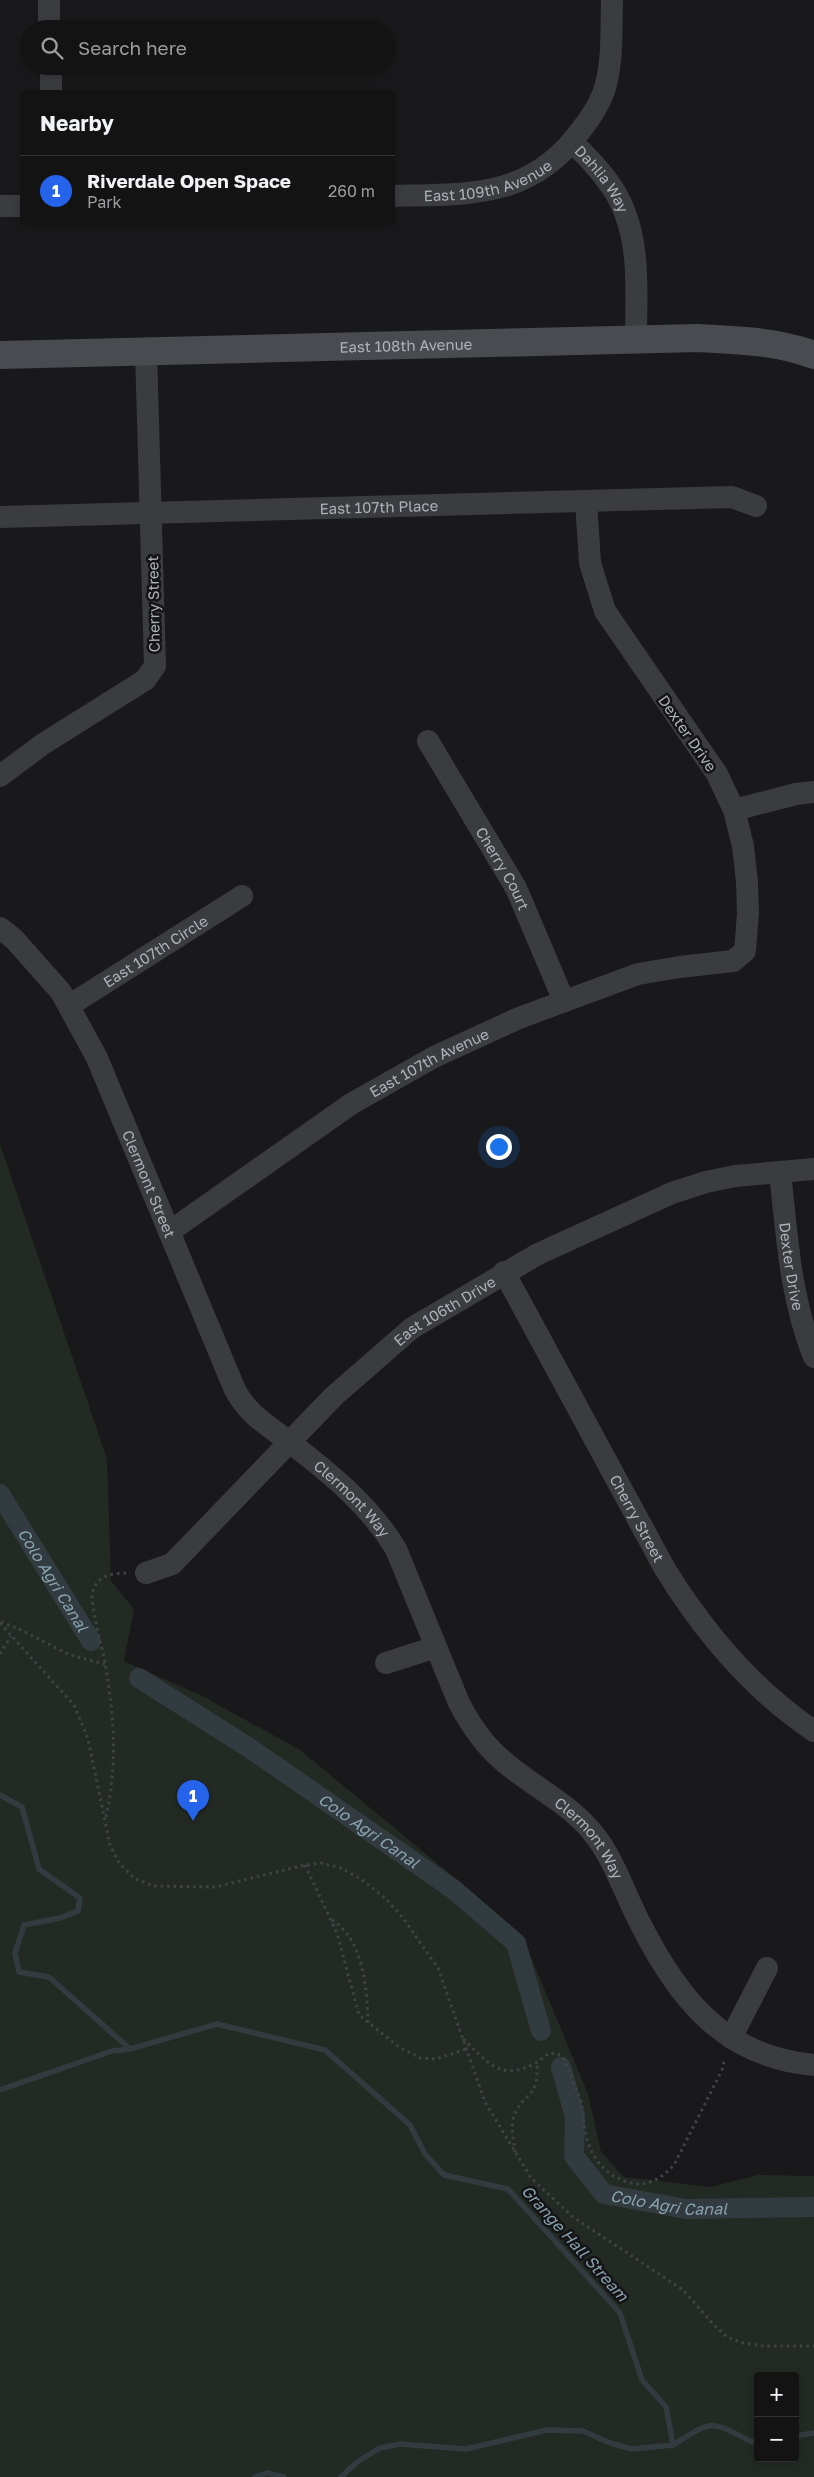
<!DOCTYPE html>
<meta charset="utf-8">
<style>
:root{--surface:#131314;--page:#202022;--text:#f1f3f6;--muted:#9d9ea0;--line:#323234;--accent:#2563eb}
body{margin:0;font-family:"Golos Text",sans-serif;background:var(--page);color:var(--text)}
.controls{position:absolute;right:15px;bottom:15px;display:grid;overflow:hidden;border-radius:5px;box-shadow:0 2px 8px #0003}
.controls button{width:45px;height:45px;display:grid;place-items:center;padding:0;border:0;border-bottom:1px solid var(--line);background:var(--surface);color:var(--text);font:25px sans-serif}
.you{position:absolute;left:498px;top:1146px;width:18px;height:18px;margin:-12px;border:4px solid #fff;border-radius:50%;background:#1a73e8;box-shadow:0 0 0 8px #1a73e833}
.badge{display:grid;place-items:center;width:32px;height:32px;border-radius:50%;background:var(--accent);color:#fff;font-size:16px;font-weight:700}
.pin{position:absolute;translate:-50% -41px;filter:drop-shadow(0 1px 2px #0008)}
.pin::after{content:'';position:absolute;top:26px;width:18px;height:15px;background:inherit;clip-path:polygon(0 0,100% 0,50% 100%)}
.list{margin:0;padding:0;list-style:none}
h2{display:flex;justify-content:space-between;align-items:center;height:65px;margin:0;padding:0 20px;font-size:21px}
h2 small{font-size:16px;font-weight:400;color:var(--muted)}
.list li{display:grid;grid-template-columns:32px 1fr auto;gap:15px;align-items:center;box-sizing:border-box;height:70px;padding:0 20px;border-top:1px solid var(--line)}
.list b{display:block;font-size:19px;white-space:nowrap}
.list p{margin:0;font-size:16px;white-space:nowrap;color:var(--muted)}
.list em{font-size:16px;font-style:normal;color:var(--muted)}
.icon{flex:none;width:28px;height:28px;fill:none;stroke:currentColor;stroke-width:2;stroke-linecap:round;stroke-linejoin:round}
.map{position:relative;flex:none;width:814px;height:2477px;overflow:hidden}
.search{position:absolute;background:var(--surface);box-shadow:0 2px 8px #0003;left:20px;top:20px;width:375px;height:55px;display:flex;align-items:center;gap:12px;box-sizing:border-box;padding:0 18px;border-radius:28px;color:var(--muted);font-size:19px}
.panel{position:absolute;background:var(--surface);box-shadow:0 2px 8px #0003;left:20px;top:90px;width:375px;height:135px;border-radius:5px}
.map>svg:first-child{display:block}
</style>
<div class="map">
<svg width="814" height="2477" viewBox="0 0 814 2477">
<rect width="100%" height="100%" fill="#19191b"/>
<path fill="#232a23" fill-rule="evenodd" d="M0,1144l107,315 4,122 23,28 -10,52 80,36 96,53 172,142 51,46 65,156 13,58 23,25 87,10 47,-12 56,1v301h-814zM758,2376h37v82h-37z"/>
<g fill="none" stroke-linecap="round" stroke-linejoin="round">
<g stroke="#323b3f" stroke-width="5.5">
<path d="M0,1795l22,12 17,62 41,29 -2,13 -18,7 -36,7 -9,28 4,19 30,5 81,72 87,-25 108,26 85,75 15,29 19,21 64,14 112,124 22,67 24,27 7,38c40,-25 37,-25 79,-3l6,-1"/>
<path d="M0,2090l112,-39 18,-2"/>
<path d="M795,2436l19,-3"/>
<path d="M255,2477l12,-4 17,4"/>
<path d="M341,2477l16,-15 23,-14 20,-4 66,5 81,-19 36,1 27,12 22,6 41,-4"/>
</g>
<g stroke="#323b3f" stroke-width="20">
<path id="s1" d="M0,1494l91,147"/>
<path id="s2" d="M139,1678l112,71 202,140 63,54 25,88"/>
<path id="s3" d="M561,2067l14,50 -1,39 30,38 82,15 128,-2"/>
</g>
<g stroke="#404346" stroke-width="3" stroke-dasharray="2.5 4" stroke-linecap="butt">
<path d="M1,1622l18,7 51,26 35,9"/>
<path d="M0,1623l74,82 14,34 22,106 9,18 15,15 19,8 62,1 86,-21 20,-3 20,5 20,11 24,19 18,20 35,50 47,134 46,76 42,39 110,73 31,35 13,12 16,6 20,3h51"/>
<path d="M0,1654l11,-18"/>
<path d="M106,1817c12,-56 8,-99 -1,-155 -3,-16 -16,-59 -12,-71 5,-16 20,-18 34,-18"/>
<path d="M305,1865l32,68 22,82 40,32 21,11 16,1 30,-10"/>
<path d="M332,1920c32,20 35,69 36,104"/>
<path d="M463,2039c23,21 36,43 71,25 6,-3 10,-8 16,-11l8,1 6,5c5,15 12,29 17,43 2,7 2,16 3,23 4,27 16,48 43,57 19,6 34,-3 47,-17l48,-95 3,-12"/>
<path d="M515,2152c-1,-11 -5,-26 -1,-36 10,-26 25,-15 23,-53"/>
</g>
<g stroke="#3a3c3f" stroke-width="22">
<path d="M49,0v29"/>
<path d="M51,66v26"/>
<path id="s4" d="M572,142c20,19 44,44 53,71 15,39 11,84 11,125"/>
<path id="s5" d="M392,196c77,-2 139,3 189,-66 11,-14 21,-29 25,-46 7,-27 5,-56 6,-84"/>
<path d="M0,206h22"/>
<path id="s6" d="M0,517l732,-20 24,9"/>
<path id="s7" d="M428,741l88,147 48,113"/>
<path d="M0,776l43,-32 102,-64 10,-14 -9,-315"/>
<path d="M734,810l62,-16 18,-2"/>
<path id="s8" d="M0,928l14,11 47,53 36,66 138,332c15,27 33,35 57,54 39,30 78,62 104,105l63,154c11,21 24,41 43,57 29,26 66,42 91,73 21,26 31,59 46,88 38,76 84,136 175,144"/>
<path id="s9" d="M70,1005l172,-109"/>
<path id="s10" d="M780,1172c7,64 10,125 34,185"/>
<path id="s11" d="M169,1232l182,-128 83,-47 85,-39 119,-44 42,-7 53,-6 12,-10 3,-38 -1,-31 -4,-36 -9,-36 -17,-36 -112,-163 -15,-48 -4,-62"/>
<path id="s12" d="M504,1272l161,297c39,63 86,120 149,162"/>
<path id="s13" d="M146,1573l26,-9 162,-168 78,-68 126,-74 134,-61 34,-11 29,-6 79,-7"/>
<path d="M386,1663l50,-16"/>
<path d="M731,2038l36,-70"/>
</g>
<path stroke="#484b4f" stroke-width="28" id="s14" d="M0,355l698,-17c39,2 79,3 116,17"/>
</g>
<g text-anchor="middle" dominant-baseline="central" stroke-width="5" stroke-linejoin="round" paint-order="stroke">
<g font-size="15" fill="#adb2b9" stroke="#141416">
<text stroke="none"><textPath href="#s5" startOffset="98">East 109th Avenue</textPath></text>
<text stroke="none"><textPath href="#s4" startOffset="48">Dahlia Way</textPath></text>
<text stroke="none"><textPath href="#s14" startOffset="406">East 108th Avenue</textPath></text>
<text stroke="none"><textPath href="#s6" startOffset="379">East 107th Place</textPath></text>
<text transform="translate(153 604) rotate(-91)">Cherry Street</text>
<text transform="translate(688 733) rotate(55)">Dexter Drive</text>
<text stroke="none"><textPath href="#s7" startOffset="148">Cherry Court</textPath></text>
<text stroke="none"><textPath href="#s9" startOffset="101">East 107th Circle</textPath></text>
<text stroke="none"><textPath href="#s11" startOffset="311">East 107th Avenue</textPath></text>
<text stroke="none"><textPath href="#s8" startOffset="300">Clermont Street</textPath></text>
<text stroke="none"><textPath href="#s10" startOffset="95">Dexter Drive</textPath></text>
<text stroke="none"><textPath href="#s13" startOffset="401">East 106th Drive</textPath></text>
<text stroke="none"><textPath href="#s8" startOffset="684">Clermont Way</textPath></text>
<text stroke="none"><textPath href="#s12" startOffset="280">Cherry Street</textPath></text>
<text stroke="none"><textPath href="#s8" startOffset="1108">Clermont Way</textPath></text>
</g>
<g font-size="16" font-style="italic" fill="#88a2af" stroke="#141416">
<text stroke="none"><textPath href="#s1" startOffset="101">Colo Agri Canal</textPath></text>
<text stroke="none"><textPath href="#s2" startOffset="276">Colo Agri Canal</textPath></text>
<text stroke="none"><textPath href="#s3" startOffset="205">Colo Agri Canal</textPath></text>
<text transform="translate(575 2243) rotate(48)">Grange Hall Stream</text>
</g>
</g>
</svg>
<div class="controls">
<button>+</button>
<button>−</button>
</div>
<div class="you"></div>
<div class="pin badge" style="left:193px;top:1821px">1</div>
<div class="search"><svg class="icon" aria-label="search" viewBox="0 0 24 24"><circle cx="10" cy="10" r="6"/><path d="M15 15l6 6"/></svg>Search here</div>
<section class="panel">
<h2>Nearby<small></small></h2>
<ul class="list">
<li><span class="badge">1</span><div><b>Riverdale Open Space</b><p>Park</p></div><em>260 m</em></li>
</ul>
</section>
</div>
